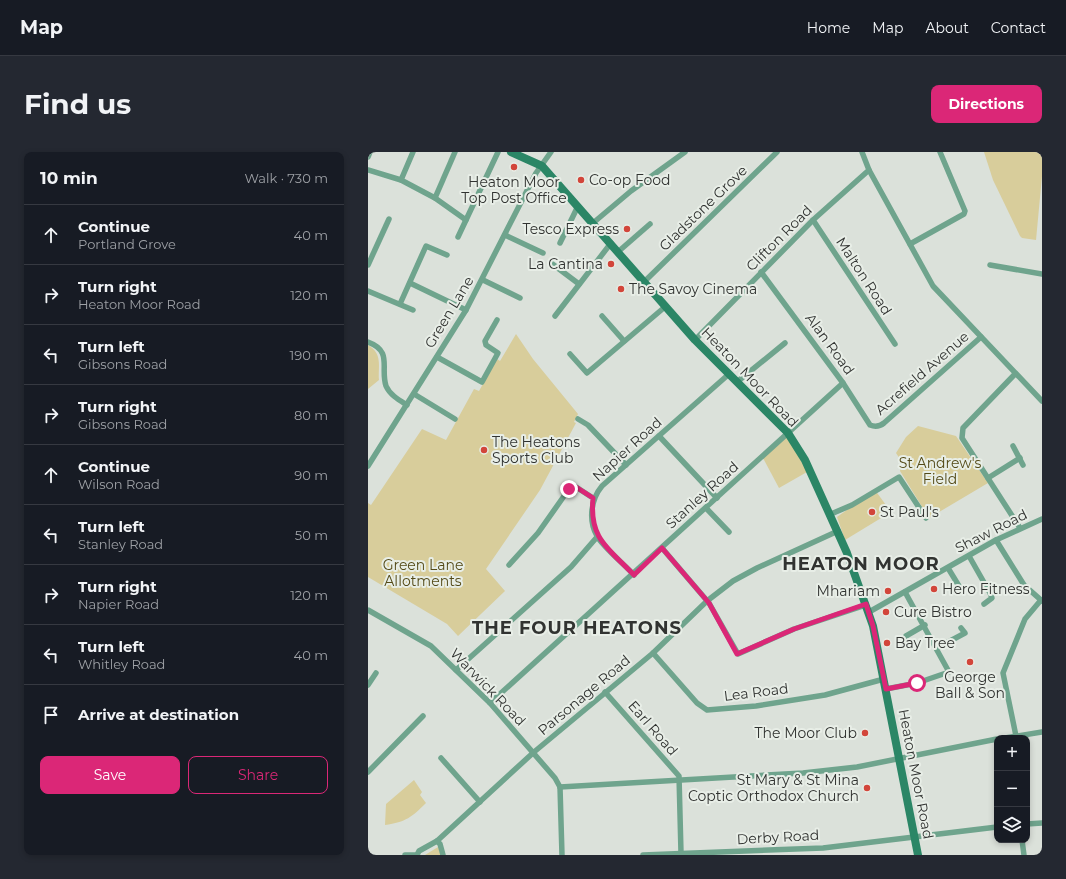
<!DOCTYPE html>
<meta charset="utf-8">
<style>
:root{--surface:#171b24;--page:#242831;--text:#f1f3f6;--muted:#9ea1a6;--line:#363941;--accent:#db2777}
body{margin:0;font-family:Montserrat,sans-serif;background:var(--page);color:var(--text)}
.controls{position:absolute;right:12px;bottom:12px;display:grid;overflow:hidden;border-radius:8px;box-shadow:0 2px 6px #0003}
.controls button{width:36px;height:36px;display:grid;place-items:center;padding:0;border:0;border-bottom:1px solid var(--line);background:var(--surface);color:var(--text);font:20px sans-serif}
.stop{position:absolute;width:12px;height:12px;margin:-9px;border:3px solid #db2777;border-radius:50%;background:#fff}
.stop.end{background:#db2777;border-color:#fff;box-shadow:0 1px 4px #0008}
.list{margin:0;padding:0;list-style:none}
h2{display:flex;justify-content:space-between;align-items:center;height:52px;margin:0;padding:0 16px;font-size:17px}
h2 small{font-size:13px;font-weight:400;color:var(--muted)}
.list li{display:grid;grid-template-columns:26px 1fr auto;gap:12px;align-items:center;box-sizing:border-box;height:60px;padding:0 16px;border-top:1px solid var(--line)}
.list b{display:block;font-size:15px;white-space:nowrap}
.list p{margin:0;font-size:13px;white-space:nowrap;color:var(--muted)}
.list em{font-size:13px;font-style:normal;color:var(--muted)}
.actions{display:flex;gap:8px;padding:12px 16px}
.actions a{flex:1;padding:9px 0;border:1px solid var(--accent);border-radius:8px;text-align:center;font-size:14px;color:var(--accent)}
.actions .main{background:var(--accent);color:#fff}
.icon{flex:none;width:22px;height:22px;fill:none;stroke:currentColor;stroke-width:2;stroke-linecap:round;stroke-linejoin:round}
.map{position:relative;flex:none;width:674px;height:703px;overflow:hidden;border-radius:8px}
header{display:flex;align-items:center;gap:24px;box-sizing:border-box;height:56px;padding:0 20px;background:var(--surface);border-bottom:1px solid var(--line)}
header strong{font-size:19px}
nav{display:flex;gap:22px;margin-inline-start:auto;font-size:14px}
.intro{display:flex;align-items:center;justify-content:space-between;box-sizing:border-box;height:96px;padding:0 24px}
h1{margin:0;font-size:28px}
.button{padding:10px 18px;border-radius:8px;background:var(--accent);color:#fff;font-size:14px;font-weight:700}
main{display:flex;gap:24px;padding:0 24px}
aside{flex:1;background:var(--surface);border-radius:8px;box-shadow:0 2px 6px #0003}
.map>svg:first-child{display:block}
</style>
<header>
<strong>Map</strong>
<nav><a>Home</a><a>Map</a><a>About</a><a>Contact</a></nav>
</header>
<div class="intro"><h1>Find us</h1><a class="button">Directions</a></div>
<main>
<aside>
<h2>10 min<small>Walk · 730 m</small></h2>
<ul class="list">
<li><svg class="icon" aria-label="ahead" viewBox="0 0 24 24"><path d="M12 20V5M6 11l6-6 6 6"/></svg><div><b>Continue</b><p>Portland Grove</p></div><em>40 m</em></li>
<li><svg class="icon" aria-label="right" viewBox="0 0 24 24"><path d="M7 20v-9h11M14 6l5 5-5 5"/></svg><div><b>Turn right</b><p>Heaton Moor Road</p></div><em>120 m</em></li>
<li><svg class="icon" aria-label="left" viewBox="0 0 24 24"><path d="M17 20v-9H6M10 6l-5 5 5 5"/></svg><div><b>Turn left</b><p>Gibsons Road</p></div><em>190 m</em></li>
<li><svg class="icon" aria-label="right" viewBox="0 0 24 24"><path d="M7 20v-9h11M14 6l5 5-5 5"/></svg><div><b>Turn right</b><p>Gibsons Road</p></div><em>80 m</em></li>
<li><svg class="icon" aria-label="ahead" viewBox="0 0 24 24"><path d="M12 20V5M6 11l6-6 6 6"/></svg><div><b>Continue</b><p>Wilson Road</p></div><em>90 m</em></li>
<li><svg class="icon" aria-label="left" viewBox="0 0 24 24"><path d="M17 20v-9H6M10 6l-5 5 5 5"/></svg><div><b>Turn left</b><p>Stanley Road</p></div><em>50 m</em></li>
<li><svg class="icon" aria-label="right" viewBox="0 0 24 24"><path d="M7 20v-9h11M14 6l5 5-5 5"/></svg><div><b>Turn right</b><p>Napier Road</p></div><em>120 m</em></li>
<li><svg class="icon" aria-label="left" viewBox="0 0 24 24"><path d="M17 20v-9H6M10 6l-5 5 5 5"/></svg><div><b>Turn left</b><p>Whitley Road</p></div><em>40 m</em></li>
<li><svg class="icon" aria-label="arrive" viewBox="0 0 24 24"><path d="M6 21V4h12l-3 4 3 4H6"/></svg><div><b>Arrive at destination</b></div></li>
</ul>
<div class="actions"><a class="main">Save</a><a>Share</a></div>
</aside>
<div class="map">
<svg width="674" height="703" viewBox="0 0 674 703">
<rect width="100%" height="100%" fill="#dbe1da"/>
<g fill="#d8cd9b">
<path d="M616,0h58v24l-6,64 -14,-2 -2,-2 -27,-56z"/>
<path d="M148,182l17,25 45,55 -4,8 2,1 -36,67 -54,79 19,22 -47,45 -11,-12 -79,-47v-74l3,2 51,-76 24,11 28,-51 5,2 18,-32 3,2z"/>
<path d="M0,193c15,9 10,21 11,35l-11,9z"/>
<path d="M550,274l38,10 32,47 -59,35 -29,-47 2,-9 -6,-9 10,-16z"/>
<path d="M420,284l19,36 -28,16 -16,-30z"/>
<path d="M507,338l16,22 -46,28 -8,-23z"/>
<path d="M46,628l8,12 -2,3 6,8c-14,14 -20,19 -41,22l1,-21z"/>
<path d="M70,695l3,8h-16z"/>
</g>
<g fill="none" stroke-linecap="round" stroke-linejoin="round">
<g stroke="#6fa48d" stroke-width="5.5">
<path d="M0,5l2,-5"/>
<path d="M0,18l33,10 34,18 31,22"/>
<path d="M501,18l64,116 109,115"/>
<path d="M33,28l12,-28"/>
<path d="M67,46l20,-46"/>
<path d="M445,68l82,124"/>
<path d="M225,71l38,-32 54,-39"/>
<path d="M137,83l38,18"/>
<path d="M90,85l40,-85"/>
<path d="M192,91l18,-37"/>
<path d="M542,92l54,-30 1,-3 -25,-59"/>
<path d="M251,99l31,-27"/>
<path d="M183,111l28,21"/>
<path d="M0,113l21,-46"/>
<path d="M622,113l52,9"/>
<path d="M393,120l82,111 27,42c5,2 9,2 14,-2l97,-86"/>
<path d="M115,128l37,18"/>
<path d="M277,129l132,-129"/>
<path d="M42,131l56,27"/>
<path d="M0,139l45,19"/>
<path d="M32,152l26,-58 21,9"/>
<path d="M187,164l56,-73"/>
<path d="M234,164l22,25"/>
<path d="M327,188l118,-120 56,-50 -7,-18"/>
<path d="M0,190c25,9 12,26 18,44 4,9 13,14 21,19"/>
<path d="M202,202l17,19 79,-67"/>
<path d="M69,205l45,25 16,-29 -12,-8 -1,-4 12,-21"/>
<path d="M647,222l-52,54 -1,10 58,90"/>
<path d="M369,230l48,-39"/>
<path d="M46,242l41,25"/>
<path d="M210,267l10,6 38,40"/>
<path d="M291,284l58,62"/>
<path d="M645,294l10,19"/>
<path d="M0,314l98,-156 70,-137 15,-21"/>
<path d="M620,326l32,-20"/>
<path d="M338,356l23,24"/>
<path d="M463,362l21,-9 47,-28 27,41"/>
<path d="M628,388l28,45 18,16"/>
<path d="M294,396l47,55 29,51 56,-25 72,-24"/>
<path d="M601,404l21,37 2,5 -8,6"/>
<path d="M141,413l29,-32 31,-44 7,-2 17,11"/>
<path d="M580,416l11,18"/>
<path d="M266,423c-9,-10 -32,-29 -37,-39 -9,-16 -6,-37 5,-50l127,-112"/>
<path d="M0,458l63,36 59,57 65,75 5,9 2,68"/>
<path d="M501,460l127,-72 46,-21"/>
<path d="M538,484l19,-11"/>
<path d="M569,496l28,-15 -4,-5"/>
<path d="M285,501l44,50 10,7 49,-4 69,-11 59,-16"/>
<path d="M88,518l115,-103 26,-30"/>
<path d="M0,533l8,-12"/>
<path d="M518,537l31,-6 32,-11 -44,-80"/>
<path d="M237,540l74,84 2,77"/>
<path d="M122,551l353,-320"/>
<path d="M648,584l-13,-63 22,-54 16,-19"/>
<path d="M637,586l37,-6"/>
<path d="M73,606l39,44"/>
<path d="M0,620l55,-56"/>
<path d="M192,635l243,-14 54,-6 140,-28"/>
<path d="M659,672l15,-1"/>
<path d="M654,688l2,15"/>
<path d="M69,689l3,3 3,11"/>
<path d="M37,703h11"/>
<path d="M49,703l2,-4 18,-10 97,-89 119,-99 54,-52 26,-20 24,-13 81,-37"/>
<path d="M275,703l180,-7 174,-21"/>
</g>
<path stroke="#2b8666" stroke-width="8" d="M143,0l31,14 153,174 93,93 17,27 42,93 26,73 45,229"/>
</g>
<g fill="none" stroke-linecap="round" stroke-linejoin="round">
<path stroke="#db2777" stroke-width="5" d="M201,337l7,-2 17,11c-4,41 15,50 41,77l28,-27 47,55 28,51 57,-25 72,-25 7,22 13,63 31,-6"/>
</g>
<g fill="#d2453a" stroke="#e8eee7" stroke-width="1.5">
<circle cx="146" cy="15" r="4"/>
<circle cx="213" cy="28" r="4"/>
<circle cx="259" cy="77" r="4"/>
<circle cx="243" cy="112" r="4"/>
<circle cx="253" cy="137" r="4"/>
<circle cx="116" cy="298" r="4"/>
<circle cx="504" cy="360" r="4"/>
<circle cx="566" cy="437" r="4"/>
<circle cx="520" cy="439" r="4"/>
<circle cx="518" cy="460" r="4"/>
<circle cx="519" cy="491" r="4"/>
<circle cx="602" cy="510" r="4"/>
<circle cx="497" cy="581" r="4"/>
<circle cx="499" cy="636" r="4"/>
</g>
<g text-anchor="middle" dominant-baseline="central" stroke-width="4" stroke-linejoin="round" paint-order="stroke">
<g font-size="14" fill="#313331" stroke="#e8eee7" text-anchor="start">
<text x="221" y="28">Co-op Food</text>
<text x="146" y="30" text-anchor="middle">Heaton Moor<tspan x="146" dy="16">Top Post Office</tspan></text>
<text x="251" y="77" text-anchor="end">Tesco Express</text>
<text x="235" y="112" text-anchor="end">La Cantina</text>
<text x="261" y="137">The Savoy Cinema</text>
<text x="124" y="290">The Heatons<tspan x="124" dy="16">Sports Club</tspan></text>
<text x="512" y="360">St Paul's</text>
<text x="574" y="437">Hero Fitness</text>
<text x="512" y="439" text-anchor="end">Mhariam</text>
<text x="526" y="460">Cure Bistro</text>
<text x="527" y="491">Bay Tree</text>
<text x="602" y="525" text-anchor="middle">George<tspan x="602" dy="16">Ball &amp; Son</tspan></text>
<text x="489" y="581" text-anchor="end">The Moor Club</text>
<text x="491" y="628" text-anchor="end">St Mary &amp; St Mina<tspan x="491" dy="16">Coptic Orthodox Church</tspan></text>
</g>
<g font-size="14" fill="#313331" stroke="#e8eee7">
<text transform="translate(335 56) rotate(-44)">Gladstone Grove</text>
<text transform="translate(411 86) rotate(-45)">Clifton Road</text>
<text transform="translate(496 124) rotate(57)">Malton Road</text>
<text transform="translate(81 160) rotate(-59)">Green Lane</text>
<text transform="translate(462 192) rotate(54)">Alan Road</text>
<text transform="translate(554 221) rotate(-41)">Acrefield Avenue</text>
<text transform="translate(382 225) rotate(46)">Heaton Moor Road</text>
<text transform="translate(259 297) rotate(-42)">Napier Road</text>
<text transform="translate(334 343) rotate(-42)">Stanley Road</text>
<text transform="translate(623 379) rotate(-27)">Shaw Road</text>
<text transform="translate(120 535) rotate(46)">Warwick Road</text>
<text transform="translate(388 540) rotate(-7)">Lea Road</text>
<text transform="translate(216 543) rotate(-40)">Parsonage Road</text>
<text transform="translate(285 576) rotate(49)">Earl Road</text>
<text transform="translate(548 622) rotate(79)">Heaton Moor Road</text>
<text transform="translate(410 685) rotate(-3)">Derby Road</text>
</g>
<g font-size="14" fill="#544a17" stroke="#e8eee7">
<text x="572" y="311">St Andrew's<tspan x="572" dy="16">Field</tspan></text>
<text x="55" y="413">Green Lane<tspan x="55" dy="16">Allotments</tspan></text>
</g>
<g font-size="18" font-weight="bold" letter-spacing="1" fill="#313331" stroke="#e8eee7">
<text x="493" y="412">HEATON MOOR</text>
<text x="209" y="476">THE FOUR HEATONS</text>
</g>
</g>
</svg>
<div class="controls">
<button>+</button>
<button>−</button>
<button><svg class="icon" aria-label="layers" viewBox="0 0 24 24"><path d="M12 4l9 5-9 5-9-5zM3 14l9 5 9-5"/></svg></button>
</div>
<div class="stop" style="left:549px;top:531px"></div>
<div class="stop end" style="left:201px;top:337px"></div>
</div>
</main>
